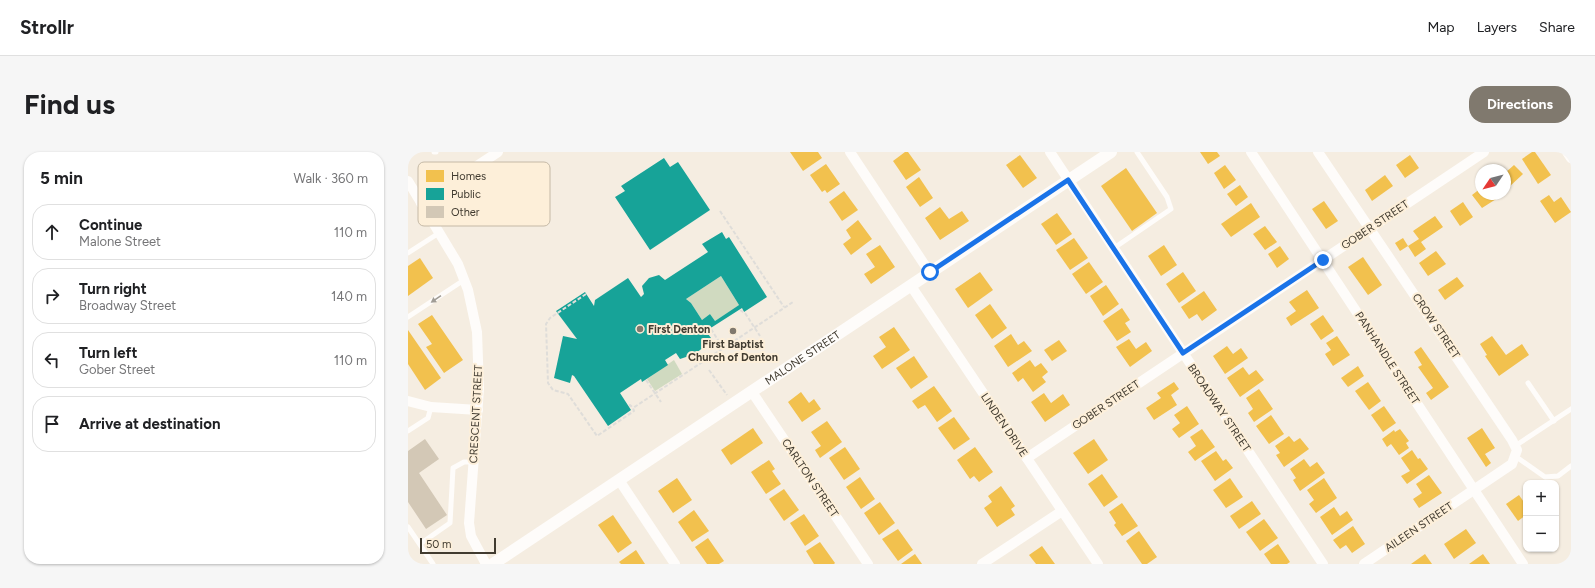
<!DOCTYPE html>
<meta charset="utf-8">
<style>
:root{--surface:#fff;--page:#f6f6f6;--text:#202124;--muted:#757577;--line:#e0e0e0;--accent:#80796e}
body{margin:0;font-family:Figtree,sans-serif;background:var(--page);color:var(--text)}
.controls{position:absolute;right:12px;bottom:12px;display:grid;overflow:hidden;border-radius:8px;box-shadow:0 1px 3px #0004}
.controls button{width:36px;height:36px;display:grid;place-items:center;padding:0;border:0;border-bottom:1px solid var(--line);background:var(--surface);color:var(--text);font:20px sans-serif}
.compass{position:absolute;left:1067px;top:12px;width:36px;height:36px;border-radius:50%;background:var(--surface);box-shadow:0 1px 3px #0004;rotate:235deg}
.scale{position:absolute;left:12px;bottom:10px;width:76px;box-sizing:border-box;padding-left:4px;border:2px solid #413b30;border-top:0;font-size:11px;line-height:14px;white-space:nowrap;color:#413b30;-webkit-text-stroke:3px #fdefd9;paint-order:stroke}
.stop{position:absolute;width:12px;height:12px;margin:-9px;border:3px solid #1a73e8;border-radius:50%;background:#fff}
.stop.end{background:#1a73e8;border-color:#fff;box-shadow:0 1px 4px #0008}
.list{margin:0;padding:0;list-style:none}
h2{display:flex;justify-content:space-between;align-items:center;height:52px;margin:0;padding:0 16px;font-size:17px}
h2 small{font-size:13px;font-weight:400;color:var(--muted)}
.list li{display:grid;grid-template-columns:26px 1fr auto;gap:12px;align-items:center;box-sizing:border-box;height:56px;margin:0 8px 8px;padding:0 8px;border:1px solid var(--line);border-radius:16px}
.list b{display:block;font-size:15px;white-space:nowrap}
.list p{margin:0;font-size:13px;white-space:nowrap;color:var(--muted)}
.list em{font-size:13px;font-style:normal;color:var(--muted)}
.icon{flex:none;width:22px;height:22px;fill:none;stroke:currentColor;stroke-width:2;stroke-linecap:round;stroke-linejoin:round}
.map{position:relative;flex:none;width:1163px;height:412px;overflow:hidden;border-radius:16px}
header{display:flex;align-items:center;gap:24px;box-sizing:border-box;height:56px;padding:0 20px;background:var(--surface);border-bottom:1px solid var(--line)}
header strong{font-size:19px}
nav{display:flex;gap:22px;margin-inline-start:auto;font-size:14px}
.intro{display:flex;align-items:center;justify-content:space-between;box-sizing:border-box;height:96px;padding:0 24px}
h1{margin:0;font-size:28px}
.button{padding:10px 18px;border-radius:16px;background:var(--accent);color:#fff;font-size:14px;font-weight:700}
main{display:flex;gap:24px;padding:0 24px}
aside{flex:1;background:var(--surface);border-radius:16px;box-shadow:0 1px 3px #0004}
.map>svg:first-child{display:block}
</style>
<header>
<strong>Strollr</strong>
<nav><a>Map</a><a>Layers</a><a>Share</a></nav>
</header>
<div class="intro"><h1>Find us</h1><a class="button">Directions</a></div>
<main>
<aside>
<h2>5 min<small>Walk · 360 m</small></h2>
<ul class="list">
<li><svg class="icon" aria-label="ahead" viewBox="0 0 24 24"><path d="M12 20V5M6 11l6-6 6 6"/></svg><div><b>Continue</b><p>Malone Street</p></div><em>110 m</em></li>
<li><svg class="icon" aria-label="right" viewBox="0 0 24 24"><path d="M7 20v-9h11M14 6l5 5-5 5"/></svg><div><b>Turn right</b><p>Broadway Street</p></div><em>140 m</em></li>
<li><svg class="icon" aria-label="left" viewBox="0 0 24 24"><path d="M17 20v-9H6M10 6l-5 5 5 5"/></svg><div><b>Turn left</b><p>Gober Street</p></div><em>110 m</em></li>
<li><svg class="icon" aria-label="arrive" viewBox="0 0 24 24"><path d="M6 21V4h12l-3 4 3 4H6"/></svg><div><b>Arrive at destination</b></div></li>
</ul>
</aside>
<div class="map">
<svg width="1163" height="412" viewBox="0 0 1163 412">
<rect width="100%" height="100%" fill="#f5ede1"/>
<g fill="#d0dac0">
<path d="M313,124l18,29 -24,16 -5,-7 -8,6 -11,-17 -5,-4z"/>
<path d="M266,208l8,14 -27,17 -8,-12z"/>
</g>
<g fill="#f2c14e">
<path d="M382,0h28l4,6 -19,13z"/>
<path d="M497,0h3l13,18 -15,10 -13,-19z"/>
<path d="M792,0h17l3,4 -12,8z"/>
<path d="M1124,0h3l16,23 -13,9 -16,-25z"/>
<path d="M612,3l17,23 -14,10 -17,-23z"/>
<path d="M1002,3l9,13 -14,10 -9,-13z"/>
<path d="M418,12l14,20 -13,9 -2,-3 -3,2 -12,-17z"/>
<path d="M817,13l11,15 -12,9 -10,-16z"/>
<path d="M1106,13l9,9 -15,14 -3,-3v-12z"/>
<path d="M718,16l31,45 -25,18 -31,-45z"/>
<path d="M977,23l8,11 -21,15 -7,-11z"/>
<path d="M511,25l14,21 -13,9 -14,-20z"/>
<path d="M832,33l8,12 -12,9 -9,-12z"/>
<path d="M1073,36v6h23l-22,14 -10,-13z"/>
<path d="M436,39l14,19 -16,11 -13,-19z"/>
<path d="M1141,43l5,7 7,-5 10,15 -16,11 -15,-22z"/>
<path d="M916,49l14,20 -12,8 -14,-20z"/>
<path d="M1055,50l10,15 -13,9 -10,-15z"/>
<path d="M843,51l9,14 -29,20 -10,-13z"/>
<path d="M532,55l9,12 13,-8 7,10 -29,19 -15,-22z"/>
<path d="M649,61l15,21 -16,11 -15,-21z"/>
<path d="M1027,64l8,11 -22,15 5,7 -11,8 -7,-11 11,-7 -6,-8z"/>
<path d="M450,68l14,19 -21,16 -8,-11 8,-6 -5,-8z"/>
<path d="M857,74l12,16 -12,8 -12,-16z"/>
<path d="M666,86l14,20 -18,12 -14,-20z"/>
<path d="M995,86l5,8 -8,5 -5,-8z"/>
<path d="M472,93l15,22 -24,17 -7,-10 11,-7 -9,-13z"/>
<path d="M756,93l13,20 -16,11 -13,-20z"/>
<path d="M872,94l9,13 -12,9 -9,-14z"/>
<path d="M1028,99l10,13 -18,12 -9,-13z"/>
<path d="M955,105l19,28 -14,10 -20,-28z"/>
<path d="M12,106l13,20 -25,18v-30z"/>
<path d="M681,110l14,20 -17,12 -14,-20z"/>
<path d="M572,120l13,18 -25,18 -13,-19z"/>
<path d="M775,120l13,19 -17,12 -13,-19z"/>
<path d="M1049,125l7,9 -19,14 -7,-10z"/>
<path d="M698,133l13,19 -16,12 -13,-20z"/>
<path d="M899,138l12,18 -28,18 -5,-8 10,-7 -7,-9z"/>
<path d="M796,139l13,19 -15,11 -5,-7 -8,5 -8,-12z"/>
<path d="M582,152l17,24 -15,11 -17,-24z"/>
<path d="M714,156l8,12 -5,3 6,9 -14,9 -14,-20z"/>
<path d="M24,163l31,45 -19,13 -18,-26 6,-3 -14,-20z"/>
<path d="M915,163l11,16 -13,9 -11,-16z"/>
<path d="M486,175l16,23 -28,19 -9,-13 13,-9 -7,-10z"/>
<path d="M0,178l33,48 -16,12 -17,-26z"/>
<path d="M603,182l7,11 6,-4 8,10 -24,16 -14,-21z"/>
<path d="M929,184l13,19 -17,11 -8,-12 6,-4 -5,-7z"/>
<path d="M1084,184l14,19 16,-11 7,11 -30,21 -14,-20 2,-1 -7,-11z"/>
<path d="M721,187l7,10 10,-7 6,9 -22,16 -14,-20z"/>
<path d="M651,188l8,11 -15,10 -8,-11z"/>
<path d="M819,194l6,8 8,-6 7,10 -23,16 -12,-18z"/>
<path d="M1013,195l28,40 -18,13 -5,-7 7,-5 -15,-21 4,-2 -8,-13z"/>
<path d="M506,204l14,21 -17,12 -15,-21z"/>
<path d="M622,208l5,7 6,-4 7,9 -6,5 4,5 -13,10 -10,-14 -5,4 -6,-9z"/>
<path d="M950,214l6,10 -16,11 -7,-9z"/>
<path d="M835,215l6,8 7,-5 8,10 -24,17 -13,-19z"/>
<path d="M766,230l5,7 -8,6 6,10 -23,15 -8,-12 15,-10 -4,-5z"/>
<path d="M960,230l13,19 -12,9 -14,-19z"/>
<path d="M526,234l18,25 -15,11 -12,-17 -7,4 -6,-8z"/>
<path d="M851,237l14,20 -19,13 -6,-9 5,-4 -7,-11z"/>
<path d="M393,240l8,11 5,-4 7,10 -19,13 -14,-20z"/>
<path d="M636,241l7,10 12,-9 7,11 -25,17 -14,-20z"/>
<path d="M779,254l12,18 -20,14 -7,-9 8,-6 -6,-8z"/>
<path d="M976,254l12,17 -13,9 -12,-17z"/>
<path d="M863,263l13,19 -15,10 -13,-18z"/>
<path d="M546,265l16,22 -16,11 -16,-22z"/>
<path d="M419,269l15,21 -22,16 -5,-8 6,-4 -10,-14z"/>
<path d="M345,276l10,15 -32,22 -10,-15z"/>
<path d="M1074,276l13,20 -10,6 6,9 -5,4 -19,-29z"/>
<path d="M794,277l13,18 -20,14 -7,-9 8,-6 -6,-9z"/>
<path d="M992,277l9,12 -3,2 3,5 -10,7 -8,-11 -4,3 -5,-8 12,-9 1,2z"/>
<path d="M881,284l5,6 6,-4 9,11 -25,18 -8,-12 4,-2 -5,-7z"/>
<path d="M686,287l14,21 -20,14 -15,-21z"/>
<path d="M437,295l15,22 -16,11 -15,-22z"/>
<path d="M567,295l18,25 -14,10 -5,-6 -4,3 -13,-19z"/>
<path d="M1004,298l6,9 2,-1 8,11 -21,15 -6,-8 9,-5 -9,-13z"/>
<path d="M808,299l7,10 3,-2 7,9 -18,13 -14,-20z"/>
<path d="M896,307l6,8 7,-5 8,11 -25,18 -7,-11 3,-2 -6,-9z"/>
<path d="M361,308l6,9 -3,2 9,13 -15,10 -15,-22z"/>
<path d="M694,322l16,23 -14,10 -16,-23z"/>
<path d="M1021,323l13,18 -23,15 -6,-9 9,-6 -6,-9z"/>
<path d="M452,325l15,22 -14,10 -15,-22z"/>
<path d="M269,326l15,22 -19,13 -15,-22z"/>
<path d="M822,326l13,19 -17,11 -13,-18z"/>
<path d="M916,326l13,20 -21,15 -7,-9 5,-4 -7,-10z"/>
<path d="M593,334l14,20 -4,3 4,6 -18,12 -13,-19 8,-6 -4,-6z"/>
<path d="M376,337l15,21 -15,11 -15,-22z"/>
<path d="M1111,343l7,10v10l-8,6 -12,-17z"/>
<path d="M844,349l9,13 -22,15 -9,-13z"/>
<path d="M472,350l15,21 -16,12 -15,-22z"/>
<path d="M714,351l16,23 -16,10 -8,-11 2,-2 -7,-11z"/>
<path d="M926,355l6,9 7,-5 6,9 -21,15 -12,-18z"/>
<path d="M286,358l15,21 -17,11 -14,-20z"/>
<path d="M396,362l15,22 -14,10 -15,-23z"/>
<path d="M205,363l19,28 -14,10 -20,-28z"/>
<path d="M856,367l14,19 -18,13 -14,-19z"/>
<path d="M945,374l12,18 -13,9 -6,-8 -6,4 -7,-9z"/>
<path d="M490,377l15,21 -15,11 -16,-22z"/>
<path d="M1058,377l10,14 -22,16 -10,-15z"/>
<path d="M731,379l18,26 -10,7h-5l-16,-23z"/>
<path d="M300,386l16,23 -5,3h-12l-12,-17z"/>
<path d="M412,390l15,21 -1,1h-20l-8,-13z"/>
<path d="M870,392l12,18 -3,2h-16l-7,-10z"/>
<path d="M634,394l13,18h-19l-7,-9z"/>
<path d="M228,398l9,14h-24l-2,-2z"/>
<path d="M507,402l7,10h-21z"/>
<path d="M1017,402l7,10h-21z"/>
<path d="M1075,402l7,10h-21z"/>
</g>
<g fill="#17a398" fill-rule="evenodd">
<path d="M256,6l6,9 8,-5 32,48 -60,40 -35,-53 10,-6 -4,-5z"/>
<path d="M314,80l4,7 3,-2 38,60 -23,15 -2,-4 -36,23 5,7 -6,8 -10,8 -15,5 -4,-6 -11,7 3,5 -26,17 -1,-3 -21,14 11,17 -23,16 -34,-50 -2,-1 -2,8 -16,-5 9,-42 14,3 -21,-28 29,-19 9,14 1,-6 33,-22 13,19 3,-3 -2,-8 7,-8 10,-3 6,5 43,-28 -6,-8zM313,124l18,29 -24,16 -5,-7 -8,6 -11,-17 -5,-4z"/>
</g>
<path fill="#d3c8b6" d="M17,287l14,20 -20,14 28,42 -21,14 -18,-27v-51z"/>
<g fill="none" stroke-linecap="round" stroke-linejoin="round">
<g stroke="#dfddd9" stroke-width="2" stroke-dasharray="4 2" stroke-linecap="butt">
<path d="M312,59l64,96"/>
<path d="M178,142l-36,24 -4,6 2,59 5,7 15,4 29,42 37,-25 -1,-3 160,-106"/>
<path d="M332,158l5,3 15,23"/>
<path d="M303,177l12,19"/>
<path d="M301,218l18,25"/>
<path d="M238,228l15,22"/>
<path d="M221,254l1,-1 3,3"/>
</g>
<g stroke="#fefcfa" stroke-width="5">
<path d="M26,0h2"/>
<path d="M706,96l57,-39 -4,-12 -30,-45"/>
<path d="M0,101l31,-20"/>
<path d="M0,165l56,-37"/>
<path d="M1120,231l26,38"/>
<path d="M0,279l20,-13 3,-11"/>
<path d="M1107,294l56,-37"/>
<path d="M1107,304l30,21 13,-1 13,-10"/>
<path d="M0,375l25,37"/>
<path d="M12,392l30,-21 3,-55 11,-6h10"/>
</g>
<g stroke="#fefcfa" stroke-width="10">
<path d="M442,0l80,121"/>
<path d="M642,0l273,412"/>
<path d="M843,0l272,412"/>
<path d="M910,0l194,288 5,10 -5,14 -148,100"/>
<path d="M1159,0l4,6"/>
<path d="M0,29l50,83 10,26 9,42 2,57 -10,134 2,13 15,28"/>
<path d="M13,51l77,-51"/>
<path d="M503,134l187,278"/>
<path d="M344,240l116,172"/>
<path d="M0,249l23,6 47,3"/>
<path d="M619,306l457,-306"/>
<path d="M211,328l56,84"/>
<path d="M574,412l80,-53"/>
</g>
<path stroke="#fefcfa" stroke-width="12" id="s1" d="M85,412l618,-412"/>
</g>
<defs><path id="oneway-solid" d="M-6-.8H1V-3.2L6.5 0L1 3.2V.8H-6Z"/></defs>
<use fill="#a09c95" href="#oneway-solid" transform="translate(28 147) rotate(146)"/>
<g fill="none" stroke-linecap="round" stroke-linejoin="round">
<path stroke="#1a73e8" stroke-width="5" d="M522,120l138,-92 115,173 140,-93"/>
</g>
<g fill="#80796e" stroke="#fdefd9" stroke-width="1.5">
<circle cx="232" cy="177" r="4"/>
<circle cx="325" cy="179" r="4"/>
</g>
<g text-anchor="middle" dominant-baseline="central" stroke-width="4" stroke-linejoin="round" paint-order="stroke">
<g font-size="11" fill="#413b30" stroke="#fdefd9">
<text transform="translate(967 73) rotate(-34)">GOBER STREET</text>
<text transform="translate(1028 174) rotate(56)">CROW STREET</text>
<text stroke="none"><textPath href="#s1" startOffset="372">MALONE STREET</textPath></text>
<text transform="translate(979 206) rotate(57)">PANHANDLE STREET</text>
<text transform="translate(698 253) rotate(-34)">GOBER STREET</text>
<text transform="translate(811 256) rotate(56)">BROADWAY STREET</text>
<text transform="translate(68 262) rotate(-87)">CRESCENT STREET</text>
<text transform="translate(596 273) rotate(56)">LINDEN DRIVE</text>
<text transform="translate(402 326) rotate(56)">CARLTON STREET</text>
<text transform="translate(1011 375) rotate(-34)">AILEEN STREET</text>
</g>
<g font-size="11" font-weight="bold" fill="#413b30" stroke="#fdefd9" text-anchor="start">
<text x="240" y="177">First Denton</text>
<text x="325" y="192" text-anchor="middle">First Baptist<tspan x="325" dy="13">Church of Denton</tspan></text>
</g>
</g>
<rect x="10" y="10" width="132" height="64" rx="6" fill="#fdefd9" stroke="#c5b9a6" stroke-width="1"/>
<rect x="18" y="18" width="18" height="12" fill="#f2c14e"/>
<rect x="18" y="36" width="18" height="12" fill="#17a398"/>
<rect x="18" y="54" width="18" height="12" fill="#d3c8b6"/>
<g font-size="11" fill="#413b30">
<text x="43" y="28">Homes</text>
<text x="43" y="46">Public</text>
<text x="43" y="64">Other</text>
</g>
</svg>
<div class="controls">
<button>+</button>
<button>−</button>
</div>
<svg class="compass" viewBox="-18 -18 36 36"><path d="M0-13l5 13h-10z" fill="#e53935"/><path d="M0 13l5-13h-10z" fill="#757577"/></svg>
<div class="scale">50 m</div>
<div class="stop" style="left:522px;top:120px"></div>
<div class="stop end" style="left:915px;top:108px"></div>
</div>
</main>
